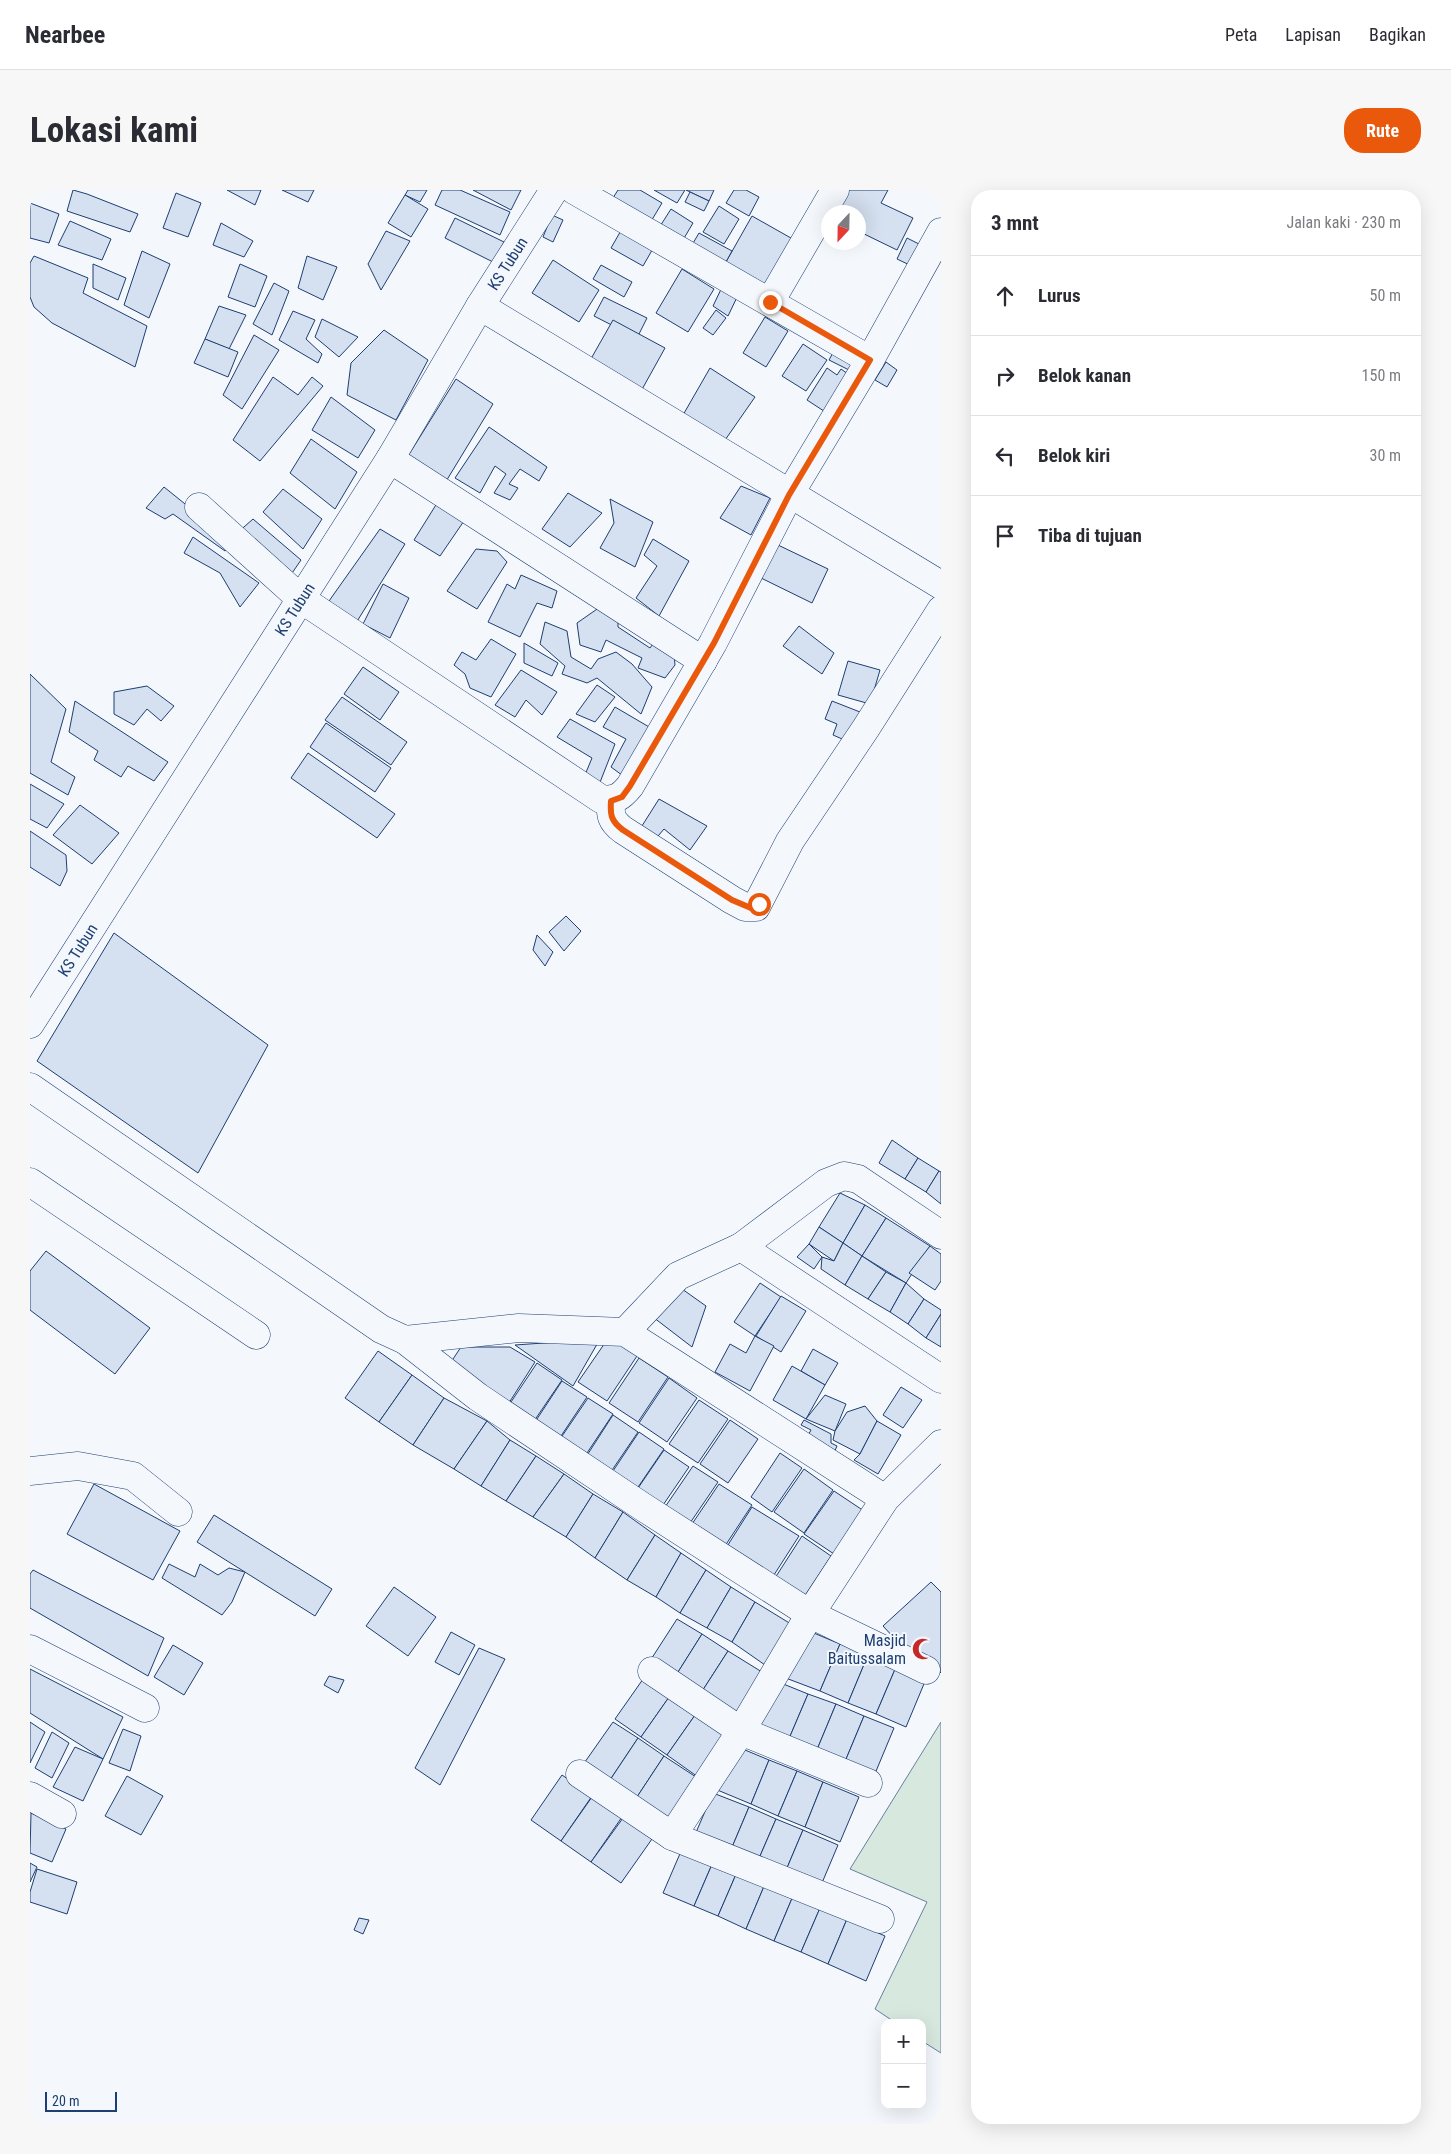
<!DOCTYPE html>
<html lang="id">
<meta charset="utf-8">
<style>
:root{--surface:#fff;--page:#f7f7f7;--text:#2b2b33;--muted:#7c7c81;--line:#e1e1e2;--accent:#ea580c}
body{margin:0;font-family:"Roboto Condensed",sans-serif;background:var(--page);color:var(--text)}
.controls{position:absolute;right:15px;bottom:15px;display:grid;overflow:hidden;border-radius:10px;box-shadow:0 5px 20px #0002}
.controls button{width:45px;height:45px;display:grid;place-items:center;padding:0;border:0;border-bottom:1px solid var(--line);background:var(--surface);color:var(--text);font:25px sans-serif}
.compass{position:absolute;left:791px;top:15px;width:45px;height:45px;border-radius:50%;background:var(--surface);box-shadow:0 5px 20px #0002;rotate:202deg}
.scale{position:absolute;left:15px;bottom:12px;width:72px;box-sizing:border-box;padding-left:5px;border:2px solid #1d3f73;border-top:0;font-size:14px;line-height:18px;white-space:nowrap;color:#1d3f73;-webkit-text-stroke:4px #f4f7fb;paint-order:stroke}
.stop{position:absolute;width:15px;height:15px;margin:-11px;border:4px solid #ea580c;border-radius:50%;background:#fff}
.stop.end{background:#ea580c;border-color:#fff;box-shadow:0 1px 5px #0008}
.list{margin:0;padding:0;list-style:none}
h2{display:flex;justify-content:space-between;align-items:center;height:65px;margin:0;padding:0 20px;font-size:21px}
h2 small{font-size:16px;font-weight:400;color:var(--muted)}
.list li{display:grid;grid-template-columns:32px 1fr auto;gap:15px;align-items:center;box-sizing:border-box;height:80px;padding:0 20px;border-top:1px solid var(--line)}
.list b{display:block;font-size:19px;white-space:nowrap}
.list em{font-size:16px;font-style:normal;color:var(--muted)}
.icon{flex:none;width:28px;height:28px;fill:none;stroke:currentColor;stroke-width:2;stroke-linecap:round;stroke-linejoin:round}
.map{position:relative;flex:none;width:911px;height:1934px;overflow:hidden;border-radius:20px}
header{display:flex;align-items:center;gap:30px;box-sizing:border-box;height:70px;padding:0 25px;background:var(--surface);border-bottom:1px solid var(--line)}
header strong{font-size:24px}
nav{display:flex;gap:28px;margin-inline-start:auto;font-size:18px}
.intro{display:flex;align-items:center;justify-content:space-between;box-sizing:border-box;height:120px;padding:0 30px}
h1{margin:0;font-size:35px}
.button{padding:12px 22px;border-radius:20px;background:var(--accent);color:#fff;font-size:18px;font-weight:700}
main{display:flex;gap:30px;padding:0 30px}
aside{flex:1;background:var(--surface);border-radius:20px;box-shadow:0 5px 20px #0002}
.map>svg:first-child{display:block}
</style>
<header>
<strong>Nearbee</strong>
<nav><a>Peta</a><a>Lapisan</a><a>Bagikan</a></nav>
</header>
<div class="intro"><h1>Lokasi kami</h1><a class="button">Rute</a></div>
<main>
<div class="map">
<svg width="911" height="1934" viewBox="0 0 911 1934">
<rect width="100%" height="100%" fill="#f4f7fb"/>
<path fill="#d7e8df" stroke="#687fa3" d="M911,1532v331l-19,-12v-18h-26l-21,-14 52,-107 -77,-33z"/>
<g fill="#d5e0f0" stroke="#1d3f73">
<path d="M43,0l14,4 51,20 -8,18 -63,-21z"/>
<path d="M197,0h34l-6,15z"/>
<path d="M252,0h32l-6,12z"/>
<path d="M378,0h19l-7,12 -15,-7z"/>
<path d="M412,0h18l50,22 -10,23 -65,-30z"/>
<path d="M443,0h48l-10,20z"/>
<path d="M588,0h22l22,13 -12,20 -39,-22z"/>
<path d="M624,0h31l-8,13z"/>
<path d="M656,0h28l-5,11z"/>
<path d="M704,0h12l13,7 -10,19 -23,-13z"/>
<path d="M817,0h41l-7,13 32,15 -16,32 -39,-19v-19h-22z"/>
<path d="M660,2l19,9 -5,10 -19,-9z"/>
<path d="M146,3l25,10 -13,34 -25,-9z"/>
<path d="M375,5l23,14 -17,28 -23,-14z"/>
<path d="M0,13l29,11 -10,29 -19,-5z"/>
<path d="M689,16l20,13 -15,25 -21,-12z"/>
<path d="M641,19l22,14 -13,22 -23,-14z"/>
<path d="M522,25l11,5 -10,22 -10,-5z"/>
<path d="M722,26l46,26 -30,53 -46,-26z"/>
<path d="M425,28l49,24 -11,20 -48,-24z"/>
<path d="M40,31l41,18 -9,21 -44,-15z"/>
<path d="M191,33l32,18 -9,16 -31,-12z"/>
<path d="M593,37l32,18 -12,21 -32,-18z"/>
<path d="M356,41l24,10 -29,49 -13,-26z"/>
<path d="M669,43l33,18 -10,18 -33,-19z"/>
<path d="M877,48l18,9 -9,21 -19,-9z"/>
<path d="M112,61l28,13 -21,54 -25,-13z"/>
<path d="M4,66l54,22 -5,15 64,33 -12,41 -83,-44 -18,-16 -4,-10v-34z"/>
<path d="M277,66l30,11 -14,33 -25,-12z"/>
<path d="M523,70l46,30 -20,32 -47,-29z"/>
<path d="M63,74l33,14 -8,22 -25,-12z"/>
<path d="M210,74l27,12 -12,31 -27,-10z"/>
<path d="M571,75l31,17 -8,15 -31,-18z"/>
<path d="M652,79l32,20 -26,43 -32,-19z"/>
<path d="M244,93l15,8 -17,44 -19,-11z"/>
<path d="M694,93l16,8 -12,25 -15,-10z"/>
<path d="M574,107l43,21 -10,20 -43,-22z"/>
<path d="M189,116l27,9 -17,34 -24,-10z"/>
<path d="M686,120l10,8 -13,17 -10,-7z"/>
<path d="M263,121l22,9 -9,19 16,15 -4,9 -39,-23z"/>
<path d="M735,127l23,14 -22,36 -23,-14z"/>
<path d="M292,129l36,18 -19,20 -24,-20z"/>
<path d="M583,130l52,28 -25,45 -52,-29z"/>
<path d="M354,140l44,30 -32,60 -49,-25 4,-32z"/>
<path d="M224,145l25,15 -37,59 -19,-14z"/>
<path d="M175,149l33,13 -10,25 -34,-14z"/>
<path d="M773,154l24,16 -21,31 -24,-15z"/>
<path d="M807,155l19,10 -7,15 -20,-10z"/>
<path d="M856,172l11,8 -10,17 -12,-7z"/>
<path d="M680,178l45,29 -32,46 -40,-28z"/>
<path d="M797,178l10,7 4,-6 14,10 -22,38 -26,-17z"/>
<path d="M243,187l25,18 14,-18 11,9 -63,75 -27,-21z"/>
<path d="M426,189l37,25 -48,79 -37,-27z"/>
<path d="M301,207l44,33 -17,28 -46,-28z"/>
<path d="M459,237l58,40 -8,14 -19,-12 -11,15 9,4 -8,12 -16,-7 12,-19 -11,-8 -15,27 -25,-15z"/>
<path d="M281,249l46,33 -22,37 -45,-36z"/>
<path d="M711,296l29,12 -19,37 -31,-17z"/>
<path d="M134,297l67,54 -6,10 -52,-37 -8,5 -19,-11z"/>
<path d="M253,299l39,30 -19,30 -40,-37z"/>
<path d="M538,303l34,20 -32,34 -28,-18z"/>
<path d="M580,309l43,23 -18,45 -35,-19 14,-25z"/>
<path d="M409,310l27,18 -26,38 -26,-16z"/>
<path d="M223,329l48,41 -13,19 -52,-45z"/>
<path d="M350,339l25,15 -49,79 -27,-22z"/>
<path d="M163,347l66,46 -19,24 -20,-34 -36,-20z"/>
<path d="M623,349l36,22 -30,55 -23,-18 21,-32 -13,-11z"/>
<path d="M748,355l50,24 -16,34 -51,-25z"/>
<path d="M446,359l21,2 10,11 -30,47 -30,-18z"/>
<path d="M491,385l36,16 -5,17 -15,-5 -17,34 -32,-15 19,-38 8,5z"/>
<path d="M353,394l26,14 -19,40 -27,-14z"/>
<path d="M570,417l18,12v8l32,21 5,-7 19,13 1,11 -10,13 -27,-10 4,-10 -36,-18 -5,12 -21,-7 -3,-22z"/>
<path d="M515,432l22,9 4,26 20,12 7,-10 18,-7 16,12 20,23 -11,27 -44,-36 -10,5 -25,-9 3,-8 -25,-22z"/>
<path d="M769,436l35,27 -12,21 -39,-28z"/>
<path d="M461,449l25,15 -25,43 -21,-9 -5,-14 -11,-9 8,-13 14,8z"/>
<path d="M494,453l34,20 -6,13 -28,-13z"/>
<path d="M818,471l32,9 -10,34 -32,-9z"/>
<path d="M333,477l36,25 -19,28 -36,-26z"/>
<path d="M491,480l36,22 -15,23 -16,-15 -11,17 -20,-12z"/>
<path d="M0,484l36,35 -15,53 24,15 -7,18 -38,-22z"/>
<path d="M567,495l18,12 -20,25 -19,-8z"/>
<path d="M117,496l27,20 -13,15 -14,-12 -13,16 -20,-11v-22z"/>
<path d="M312,507l65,45 -16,23 -66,-45z"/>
<path d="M45,511l93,61 -14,19 -26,-15 -7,11 -27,-17 4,-9 -29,-19z"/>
<path d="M802,511l28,11 -11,30 -16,-7 4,-11 -12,-5z"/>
<path d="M585,517l41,24 -30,47 -15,-11 15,-28 -23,-12z"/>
<path d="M540,529l45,25 -18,46 -15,-8 10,-24 -35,-21z"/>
<path d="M296,533l65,45 -16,24 -65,-45z"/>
<path d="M278,563l87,61 -18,24 -86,-60z"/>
<path d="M0,594l34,20 -17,24 -17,-9z"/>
<path d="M629,609l48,27 -17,24 -26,-21 -11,13 -13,-13z"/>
<path d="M50,615l39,28 -27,31 -39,-29z"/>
<path d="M0,641l36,24 1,16 -7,15 -30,-19z"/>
<path d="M536,726l15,15 -17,20 -15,-19z"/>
<path d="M84,743l154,112 -70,128 -161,-112z"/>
<path d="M507,745l16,17 -8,14 -12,-16z"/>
<path d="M862,950l26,18 -13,21 -26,-16z"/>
<path d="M888,968l21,13 -13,21 -21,-13z"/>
<path d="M909,981l2,1v32l-15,-12z"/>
<path d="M810,1003l25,12 -22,38 -24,-16z"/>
<path d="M835,1015l21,13 -24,38 -19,-13z"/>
<path d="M856,1028l44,28 -24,37 -44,-27z"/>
<path d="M789,1037l24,16 -9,18 -25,-17z"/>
<path d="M813,1053l19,13 -17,29 -24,-16 1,-12 12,4z"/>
<path d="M779,1054l13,13 -8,12 -17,-12z"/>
<path d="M900,1056l11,8v27l-6,9 -26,-17z"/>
<path d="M16,1061l104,77 -35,46 -85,-64v-39z"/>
<path d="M832,1066l24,16 -18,27 -23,-14z"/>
<path d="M856,1082l20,11 -16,29 -22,-13z"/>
<path d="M730,1093l21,14 -26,39 -21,-14z"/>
<path d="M876,1093l18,16 -16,25 -18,-12z"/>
<path d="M645,1094l31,22 -14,41 -43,-33z"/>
<path d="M751,1106l25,15 -25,41 -25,-16z"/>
<path d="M894,1109l17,11v4l-15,24 -18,-14z"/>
<path d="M911,1124v33l-15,-9z"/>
<path d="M725,1146l19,10 -24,45 -35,-19 15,-28 16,9z"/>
<path d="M579,1147l28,19 -30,45 -29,-19z"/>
<path d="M570,1149l-27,47 -58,-41z"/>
<path d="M431,1157h49l25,15 -28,44 -58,-41z"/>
<path d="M783,1159l25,14 -13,22 -24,-14z"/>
<path d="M348,1161l34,24 -33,47 -34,-24z"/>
<path d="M609,1168l29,19 -30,45 -29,-19z"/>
<path d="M507,1173l25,17 -30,44 -25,-16z"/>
<path d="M762,1176l33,19 -19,34 -33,-19z"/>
<path d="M382,1185l32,23 -31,47 -34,-23z"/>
<path d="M639,1188l28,20 -30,44 -28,-19z"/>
<path d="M532,1191l25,16 -30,45 -24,-17z"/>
<path d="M871,1197l21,13 -19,28 -20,-13z"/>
<path d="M795,1205l21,9 -11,27 -29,-12z"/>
<path d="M414,1208l43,23 -33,48 -41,-24z"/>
<path d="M558,1208l25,16 -30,45 -25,-17z"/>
<path d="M669,1210l29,19 -30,44 -29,-19z"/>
<path d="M835,1216l12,15 -17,33 -27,-14 2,-9 12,-19z"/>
<path d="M583,1225l25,17 -30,44 -24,-16z"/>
<path d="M700,1230l28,19 -30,44 -28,-19z"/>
<path d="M774,1230l27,14v9l6,3 -3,7 -28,-14 5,-9 -10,-5z"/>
<path d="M457,1231l23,19 -29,46 -27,-17z"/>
<path d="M847,1231l24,14 -23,39 -24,-14 6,-6z"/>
<path d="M609,1242l25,17 -30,44 -25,-16z"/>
<path d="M480,1250l26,16 -30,45 -25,-15z"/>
<path d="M634,1260l25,17 -30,44 -25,-17z"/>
<path d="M750,1263l22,15 -30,44 -21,-15z"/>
<path d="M506,1266l28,18 -31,43 -27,-16z"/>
<path d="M663,1276l25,16 -30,44 -25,-16z"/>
<path d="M774,1279l29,21 -29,43 -30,-21z"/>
<path d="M534,1284l29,20 -27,43 -33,-20z"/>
<path d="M64,1294l86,47 -27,49 -86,-46z"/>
<path d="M689,1294l33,21 -29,44 -33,-22z"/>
<path d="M804,1301l30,20 -30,43 -30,-20z"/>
<path d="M563,1304l30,18 -28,46 -29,-21z"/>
<path d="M722,1317l47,29 -27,42 -46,-30z"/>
<path d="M593,1322l32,23 -28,45 -32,-22z"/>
<path d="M184,1325l118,74 -17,27 -118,-74z"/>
<path d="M625,1345l26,18 -25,44 -29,-17z"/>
<path d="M772,1346l29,20 -27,41 -29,-19z"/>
<path d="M651,1363l25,17 -26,43 -24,-16z"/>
<path d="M139,1374l26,13 5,-13 18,11 11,-7 16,4 -13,30 -10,13 -60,-37z"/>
<path d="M3,1380l131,68 -16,38 -118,-68v-34z"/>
<path d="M676,1380l25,17 -24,41 -27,-15z"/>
<path d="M901,1392l10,10v80l-8,8 -50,-54z"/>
<path d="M364,1397l42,30 -28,39 -42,-30z"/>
<path d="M701,1397l24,15 -23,40 -25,-14z"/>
<path d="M725,1412l36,22 -26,41 -33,-23z"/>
<path d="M647,1429l25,15 -29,46 -25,-16z"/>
<path d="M779,1441l31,13 -20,47 -37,-14z"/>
<path d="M421,1442l24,13 -16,30 -24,-13z"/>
<path d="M672,1444l26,17 -29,45 -26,-16z"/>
<path d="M810,1454l28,11 -20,48 -28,-12z"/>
<path d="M143,1455l30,18 -19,32 -30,-18z"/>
<path d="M449,1458l26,11 -65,126 -25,-17z"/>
<path d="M698,1461l34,21 -29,45 -34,-21z"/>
<path d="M838,1465l28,12 -20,47 -28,-11z"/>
<path d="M866,1477l30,12 -20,48 -30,-13z"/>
<path d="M0,1479l93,48 -20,42 -73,-46z"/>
<path d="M618,1482l26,18 -33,47 -26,-18z"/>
<path d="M299,1486l15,4 -6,13 -14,-8z"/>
<path d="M746,1491l32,13 -20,47 -31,-13z"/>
<path d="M644,1500l26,18 -33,47 -26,-18z"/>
<path d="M778,1504l28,10 -20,48 -28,-11z"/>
<path d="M806,1514l28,12 -20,48 -28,-12z"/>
<path d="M670,1518l31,22 -33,47 -31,-22z"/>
<path d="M834,1526l30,12 -20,48 -30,-12z"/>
<path d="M0,1532l15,10 -15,31z"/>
<path d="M583,1532l25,16 -32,48 -26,-17z"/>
<path d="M93,1539l18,7 -11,35 -21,-8z"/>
<path d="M22,1542l17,11 -17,35 -17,-10z"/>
<path d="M608,1548l26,18 -31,47 -27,-17z"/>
<path d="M703,1555l36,15 -18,44 -36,-15z"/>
<path d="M45,1557l28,12 -20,42 -30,-14z"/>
<path d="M634,1566l32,21 -31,47 -32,-21z"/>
<path d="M739,1570l28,11 -19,45 -27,-12z"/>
<path d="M767,1581l26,11 -18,45 -27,-11z"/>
<path d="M532,1585l30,21 -31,45 -30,-21z"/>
<path d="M97,1586l36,20 -22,39 -36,-19z"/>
<path d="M793,1592l36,15 -19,45 -35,-15z"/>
<path d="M683,1603l36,14 -19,45 -36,-15z"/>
<path d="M562,1607l30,20 -31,45 -30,-21z"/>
<path d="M719,1617l27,12 -19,44 -27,-11z"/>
<path d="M1,1623l35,16 -14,33 -22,-9z"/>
<path d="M593,1628l29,21 -31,44 -30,-21z"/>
<path d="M746,1629l27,11 -19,45 -27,-12z"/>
<path d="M773,1640l35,15 -19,45 -35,-15z"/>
<path d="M652,1659l31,13 -19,44 -31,-13z"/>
<path d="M683,1672l24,10 -19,44 -24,-10z"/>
<path d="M0,1673l7,4 -7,15z"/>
<path d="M7,1679l40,13 -10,32 -37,-12v-10z"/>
<path d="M707,1682l28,12 -19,45 -28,-13z"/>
<path d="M735,1694l28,12 -19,45 -28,-12z"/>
<path d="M763,1706l27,12 -19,44 -27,-11z"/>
<path d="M790,1718l27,11 -19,45 -27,-12z"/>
<path d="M329,1728l10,2 -6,14 -9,-4z"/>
<path d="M817,1729l38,17 -19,45 -38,-17z"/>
</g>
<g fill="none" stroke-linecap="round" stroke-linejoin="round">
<g stroke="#1d3f73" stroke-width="29">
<g id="minor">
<path d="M544,0l296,170"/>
<path d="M740,112l65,-112"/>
<path d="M450,116l461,279"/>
<path d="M360,269l313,202"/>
<path d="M169,317l102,92 300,200c14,2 20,-2 29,-13l83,-143 76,-148 81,-135 71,-128"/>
<path d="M581,611c-1,14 0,20 12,29l109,70 13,7h11l34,-66 76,-113 75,-118"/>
<path d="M0,897l351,242 24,11 73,57 165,110 167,107 116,56"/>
<path d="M0,992l226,153"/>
<path d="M711,1057l200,132"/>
<path d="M595,1142l53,-56 63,-29 85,-64 18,-7 14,3 83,56"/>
<path d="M375,1150l114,-12 106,4 260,167"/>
<path d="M0,1281l48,-5 55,10 45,36"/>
<path d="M0,1459l115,59"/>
<path d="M622,1481l89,60 127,52"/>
<path d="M550,1584l92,62 208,83"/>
<path d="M0,1606l32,18"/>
<path d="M642,1646l69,-105 69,-117 75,-115 56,-55"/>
</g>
</g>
<g stroke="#1d3f73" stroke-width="29">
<g id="major">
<path id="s1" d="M0,834l360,-565 90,-153 74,-116"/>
</g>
</g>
<use href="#minor" stroke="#f4f7fb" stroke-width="28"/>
<use href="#major" stroke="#f4f7fb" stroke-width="28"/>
</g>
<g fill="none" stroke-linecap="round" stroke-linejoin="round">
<path stroke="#ea580c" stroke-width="6" d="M729,714l-8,4 -19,-8 -109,-70c-12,-9 -13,-15 -12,-29l11,-4 8,-11 84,-143 75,-148 81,-135 -100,-58"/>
</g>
<defs>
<g id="mosque-bare" transform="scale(1.725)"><path d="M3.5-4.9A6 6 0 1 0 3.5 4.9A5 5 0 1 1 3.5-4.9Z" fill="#c62828" stroke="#f4f7fb" stroke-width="2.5" paint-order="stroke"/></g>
</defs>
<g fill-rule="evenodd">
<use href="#mosque-bare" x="893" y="1459"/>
</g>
<g text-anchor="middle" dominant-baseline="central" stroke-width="4" stroke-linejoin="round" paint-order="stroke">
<g font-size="16" fill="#1d3f73" stroke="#f4f7fb">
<text stroke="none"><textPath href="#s1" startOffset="898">KS Tubun</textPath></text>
<text stroke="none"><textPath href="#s1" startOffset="492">KS Tubun</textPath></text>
<text stroke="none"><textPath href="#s1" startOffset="88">KS Tubun</textPath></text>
</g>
<g font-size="16" fill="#1d3f73" stroke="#f4f7fb" text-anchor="end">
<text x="876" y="1450">Masjid<tspan x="876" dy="18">Baitussalam</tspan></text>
</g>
</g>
</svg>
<div class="controls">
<button>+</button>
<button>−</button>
</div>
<svg class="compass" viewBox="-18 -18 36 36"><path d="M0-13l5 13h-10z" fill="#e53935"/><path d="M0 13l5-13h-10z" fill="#7c7c81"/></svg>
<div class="scale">20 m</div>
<div class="stop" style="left:729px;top:714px"></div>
<div class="stop end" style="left:740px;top:112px"></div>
</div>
<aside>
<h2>3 mnt<small>Jalan kaki · 230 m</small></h2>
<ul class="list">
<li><svg class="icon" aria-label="ahead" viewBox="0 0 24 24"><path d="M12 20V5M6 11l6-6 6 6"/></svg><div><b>Lurus</b></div><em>50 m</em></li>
<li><svg class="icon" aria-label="right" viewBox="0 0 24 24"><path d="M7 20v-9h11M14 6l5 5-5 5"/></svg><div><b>Belok kanan</b></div><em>150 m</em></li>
<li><svg class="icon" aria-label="left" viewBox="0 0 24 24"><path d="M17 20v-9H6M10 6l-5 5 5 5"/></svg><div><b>Belok kiri</b></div><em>30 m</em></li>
<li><svg class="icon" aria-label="arrive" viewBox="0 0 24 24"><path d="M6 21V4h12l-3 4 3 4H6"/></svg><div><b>Tiba di tujuan</b></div></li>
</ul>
</aside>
</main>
